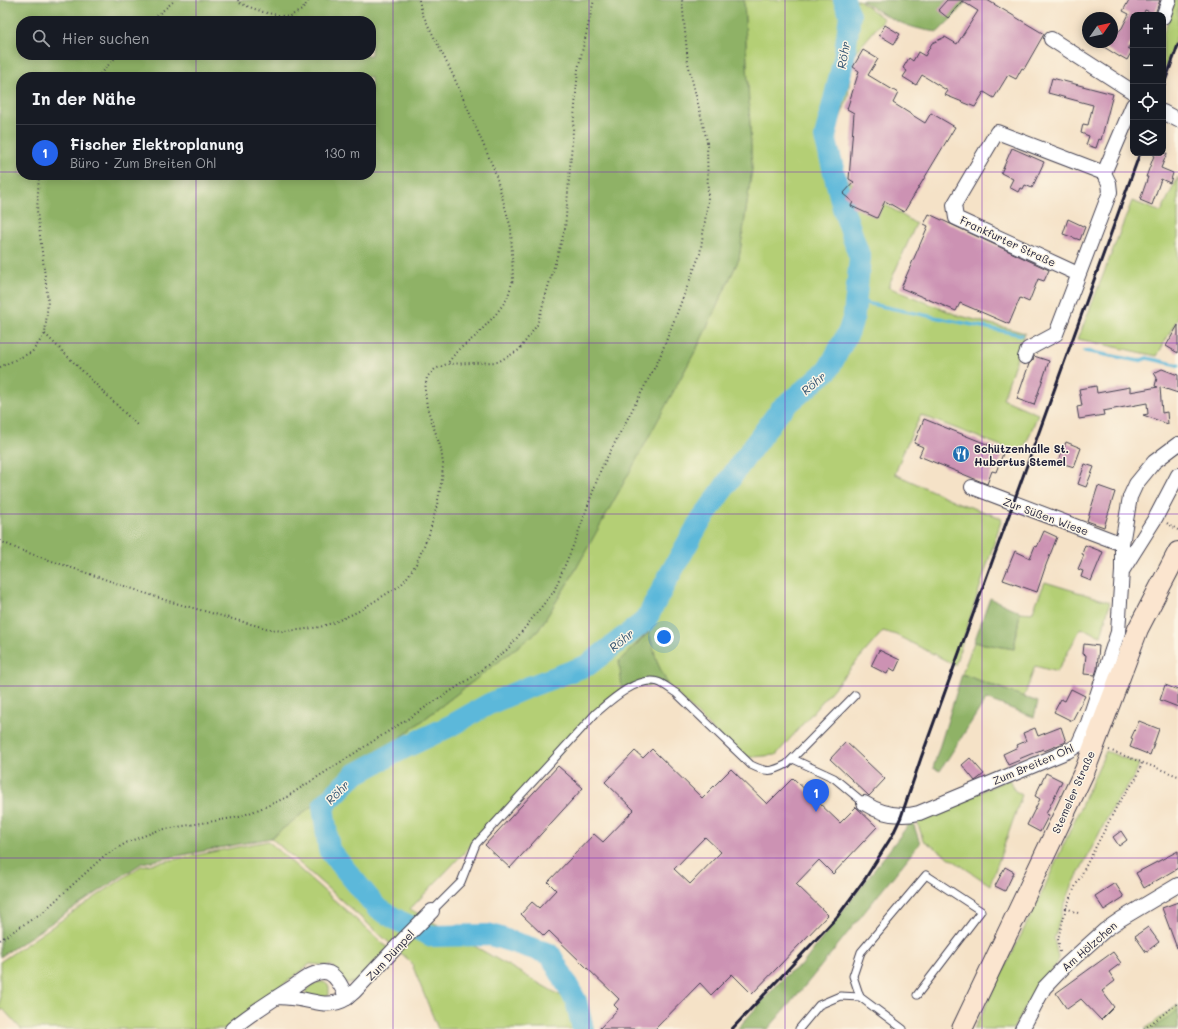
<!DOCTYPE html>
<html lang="de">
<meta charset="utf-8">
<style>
:root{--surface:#171b24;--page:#242831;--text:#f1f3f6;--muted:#9ea1a6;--line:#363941;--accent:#2563eb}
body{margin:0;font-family:Mali,sans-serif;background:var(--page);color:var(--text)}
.controls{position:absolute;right:12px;top:12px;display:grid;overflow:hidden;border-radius:8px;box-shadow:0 2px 10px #0003}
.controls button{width:36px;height:36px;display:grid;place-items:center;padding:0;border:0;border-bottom:1px solid var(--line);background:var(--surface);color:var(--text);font:20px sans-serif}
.compass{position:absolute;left:1082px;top:12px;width:36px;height:36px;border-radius:50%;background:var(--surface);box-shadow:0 2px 10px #0003;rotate:56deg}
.you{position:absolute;left:664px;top:637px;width:14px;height:14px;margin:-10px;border:3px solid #fff;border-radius:50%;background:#1a73e8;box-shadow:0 0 0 6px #1a73e833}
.badge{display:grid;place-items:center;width:26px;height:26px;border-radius:50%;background:var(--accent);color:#fff;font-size:13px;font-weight:700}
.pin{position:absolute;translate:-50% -33px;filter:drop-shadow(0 1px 2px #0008)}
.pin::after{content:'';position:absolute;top:21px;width:14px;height:12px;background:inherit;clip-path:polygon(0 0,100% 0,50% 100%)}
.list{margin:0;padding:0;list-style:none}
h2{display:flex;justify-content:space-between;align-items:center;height:52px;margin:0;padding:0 16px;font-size:17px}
h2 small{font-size:13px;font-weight:400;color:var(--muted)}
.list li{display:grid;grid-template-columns:26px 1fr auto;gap:12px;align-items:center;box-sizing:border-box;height:56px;padding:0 16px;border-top:1px solid var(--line)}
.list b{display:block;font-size:15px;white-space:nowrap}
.list p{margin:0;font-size:13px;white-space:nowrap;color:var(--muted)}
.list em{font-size:13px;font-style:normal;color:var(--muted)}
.icon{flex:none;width:22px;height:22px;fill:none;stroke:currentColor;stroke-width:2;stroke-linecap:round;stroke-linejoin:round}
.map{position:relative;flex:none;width:1178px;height:1029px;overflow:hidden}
.search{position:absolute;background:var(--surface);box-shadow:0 2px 10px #0003;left:16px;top:16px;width:360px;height:44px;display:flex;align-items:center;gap:10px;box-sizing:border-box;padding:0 14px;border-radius:16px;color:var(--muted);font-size:15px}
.panel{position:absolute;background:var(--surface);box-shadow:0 2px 10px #0003;left:16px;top:72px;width:360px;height:108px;border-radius:16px}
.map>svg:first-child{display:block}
</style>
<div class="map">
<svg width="1178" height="1029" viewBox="0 0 1178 1029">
<rect width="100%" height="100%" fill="#fcf5e5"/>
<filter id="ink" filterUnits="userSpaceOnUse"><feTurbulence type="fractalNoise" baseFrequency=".025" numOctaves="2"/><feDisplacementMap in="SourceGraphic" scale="8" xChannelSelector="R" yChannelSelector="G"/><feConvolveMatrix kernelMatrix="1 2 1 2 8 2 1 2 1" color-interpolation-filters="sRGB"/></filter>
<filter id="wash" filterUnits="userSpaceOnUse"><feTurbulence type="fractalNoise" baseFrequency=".012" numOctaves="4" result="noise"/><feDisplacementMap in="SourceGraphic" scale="16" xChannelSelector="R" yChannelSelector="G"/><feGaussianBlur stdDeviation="0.9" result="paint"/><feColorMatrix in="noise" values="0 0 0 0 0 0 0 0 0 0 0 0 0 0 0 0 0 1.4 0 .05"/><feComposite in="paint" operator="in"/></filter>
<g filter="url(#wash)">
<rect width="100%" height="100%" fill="#f5e2c7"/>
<g fill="#b4cf74" stroke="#6b7858" fill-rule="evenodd">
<path d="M744,0h115l25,19 -32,38 -4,40 -14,38 12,44 70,45 -28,63 69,28 68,18 -22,66 35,15 -16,40 -101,-39 -17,35 -9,24 64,29 43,15 -47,147 -59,-30 -13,-4 -107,124 -35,3 -74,-74 -45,4 -212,221 165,95 10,25h-147l-27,-67 -140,-124 267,-207 34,-55 126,-230 41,-87 13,-90zM648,632l9,30 9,21 -47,-22z"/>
<path d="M1175,0h3v33l-15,40v-38z"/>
<path d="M1178,177v141l-21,38 -79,-17 54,-138 29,11z"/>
<path d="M1045,582l65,20 -9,34 -20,-8 -24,44 -22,-6 -11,31 -62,-23 12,-32 40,7 6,-37 12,1z"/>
<path d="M1106,751l33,13 -5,13 -19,26 -43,83 -8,20 -10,33 4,18 -1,7 -20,24 -24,41h-39l65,-130z"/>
<path d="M1009,779l5,11 8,5 -32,90 -67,-45 -6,-19z"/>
<path d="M268,841l120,107 -33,34 -9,1 -14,-17 -22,-2 -84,65h-205l-18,-20 -3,3v-50l141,-96z"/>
<path d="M318,982h6l5,4v9l-6,3 -16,-3 -2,-3 1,-2z"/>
<path d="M1178,1005v24h-33z"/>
</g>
<g fill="#8fb266" stroke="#586a50" fill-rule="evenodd">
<path d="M0,0h744l8,169 -13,90 -41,87 -66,122 -60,108 -34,55 -267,207 -129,25 -142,94zM21,21h350v34h-350zM21,77h350v98h-350z"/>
<path d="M861,0h106l-13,16 -16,16c-31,-3 -52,-15 -77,-32z"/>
<path d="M990,598l30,14 -6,37 -40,-7z"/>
<path d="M649,632l8,30 10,21 -45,5 -3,-27z"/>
<path d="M962,674l76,28 -4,15 -48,-18 -46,72 -7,-3z"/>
<path d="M912,820l8,23 -111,138 -41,48h-31l51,-56 14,-8z"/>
<path d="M1178,1009v20h-25z"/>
</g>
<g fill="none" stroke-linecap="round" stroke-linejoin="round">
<g stroke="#5cb8da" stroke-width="3.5">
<path d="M856,301l166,34"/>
<path d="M1085,351l54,10 8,-3 31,7"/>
</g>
<path stroke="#5cb8da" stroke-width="22" d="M583,1029l-7,-28 -26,-47 -59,-19 -59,1 -33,-15 -22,-13 -48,-58 -6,-44 31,-31 48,-26 48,-23 39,-22 37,-16 62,-23 58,-45 23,-44 29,-51 41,-59 41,-56 48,-40 21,-39 5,-16 6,-57 -17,-50 -18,-71 19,-79 6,-43 -6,-15"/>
</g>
<g id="blocks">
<g fill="#cc92b3" fill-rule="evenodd">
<path d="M947,0h40l57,34 -20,35 -2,-1 -6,11 -8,-4 -14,23 -10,-6 -9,15 -30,-12 3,-4 -26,-16 -6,10 -13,-8 4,-6 -4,-3 6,-10 4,3 5,-9 7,4 7,-13 13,-6 12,7 21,-33 -16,-10 -14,17 -10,-8z"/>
<path d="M1129,0h31l-5,14 -10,-4 -2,5h-10v24l-5,9 4,3 -5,9 -7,-4v1l-24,-15h16v-4l10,-10 7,-14 -6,-3z"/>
<path d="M885,25l15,9 -6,10 -15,-9z"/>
<path d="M863,50l15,9 -10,16 30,18 -5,10 32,20 6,-10 24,14 -51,85 -19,-11 -8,17 -26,-12 2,-4 -10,-8 11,-12 -5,-3 5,-66 -7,-4 12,-38 -6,-4z"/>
<path d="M1052,78l61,16 -12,46 -2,-1 -3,9 -10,-3 3,-9 -8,-3 2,-9 5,1 5,-20 -45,-12z"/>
<path d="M1012,148l32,14 -12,26 -7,-3 -2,4 -3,-1 -2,4 -9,-5 4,-8 -12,-6z"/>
<path d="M1155,153h12l-6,15 12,5 -3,10 -9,-4 -9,26 -12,-5 8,-23h-2z"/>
<path d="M929,214l120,56 -5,11 -6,-2 -9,23 -9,-4 -11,26 -49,-21 -4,8 -55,-23 27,-62 -4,-2z"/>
<path d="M1068,219l17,8 -5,13 -17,-6z"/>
<path d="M1178,325v28l-12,-7z"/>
<path d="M1034,356l15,5 -15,44 -17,-6 12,-35 4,-4z"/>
<path d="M1162,369l16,6v18l-18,-6 2,26 5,-1 1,12 -25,-9 5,-1 -1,-11 -44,8 1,4 -25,4 -2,-12 5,-1 -3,-17 17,-3 1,7 33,-6v5l28,-5 -3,-1 2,-8 -3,-5z"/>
<path d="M924,419l80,32 -8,21 -4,-1 -5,13 -68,-28 4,-9 -9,-4z"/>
<path d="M1066,442l15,6 -7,19 -16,-5z"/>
<path d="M1085,464l9,3 -8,20 -8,-3z"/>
<path d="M1098,486l17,6 -11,35 -17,-6z"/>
<path d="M1044,531l13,6 -11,28 -9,27 -34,-12 12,-29 15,7 5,-12 2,1z"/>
<path d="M1085,545l18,7 -12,29 -10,-4 2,-6 -5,-2 6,-14 -2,-1z"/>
<path d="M1084,644l15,2 -2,23 -2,6 -11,-1 2,-19 -3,-1z"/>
<path d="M879,650l21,10 -5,11 -5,-3 -3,6 -16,-8z"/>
<path d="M1165,685l13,5v17l-18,-7z"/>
<path d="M1071,689l14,7 -13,25 -18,-9 7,-13 4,2z"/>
<path d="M1139,721l20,8 -9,26 -20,-8 3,-8 -2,-1z"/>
<path d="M1061,727l5,15 -22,9 -1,-2 -24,10 1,1 -12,5 -5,-11 15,-7 -1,-2 9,-4 -3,-8 12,-5 3,8z"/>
<path d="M846,742l39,37 -16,17 -39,-37z"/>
<path d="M652,749l50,49 29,-29 36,35 26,-26 47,45 16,-16 21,20 -44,47 -14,-14 -23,24 32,31 -76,79 -20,-20 -21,21 -11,-12 -45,46h-56l19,-20 -4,-4 5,-6 -70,-68 -5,5 -23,-22 11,-12 7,6 17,-18 -8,-8 46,-48 9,8 31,-32 -29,-28 30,-31 8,7zM705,837l16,15 -31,32 -16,-15z"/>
<path d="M970,758l14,16 -9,7 -13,-16z"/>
<path d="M558,766l25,22 -73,80 -25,-23z"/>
<path d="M1046,773l16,8 -16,33 3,1 -9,17 -13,-7 13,-26 -5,-3z"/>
<path d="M1121,831l6,9 -8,6 -6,-9z"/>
<path d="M1178,851v17l-34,20 -8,-15z"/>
<path d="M1005,867l9,5 -9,19 -10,-5z"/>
<path d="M1115,883l9,14 -20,13 -9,-14z"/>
<path d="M1178,902v46h-1l-15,-40z"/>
<path d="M1148,927l11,15 -13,10 -11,-16z"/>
<path d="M1113,952l8,11 -12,9 6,9 -13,10 12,16 -13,13 -20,-21 -14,10 -11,-16z"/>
</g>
</g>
</g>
<g filter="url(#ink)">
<use href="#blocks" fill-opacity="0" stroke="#423f50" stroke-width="1"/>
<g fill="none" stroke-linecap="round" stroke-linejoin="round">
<g stroke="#423f50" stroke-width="9">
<g id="service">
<path d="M793,759l41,19 30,25"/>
<path d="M432,911l29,-29 15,-38 120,-131c14,-12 41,-37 62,-31 6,2 13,8 18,11l75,72c16,8 21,7 36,-1l68,-69"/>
<path d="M860,997l-7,-21 8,-24 65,-77 55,36 -64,84"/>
<path d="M799,1029l20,-24 21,-9 20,1 43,32"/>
</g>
</g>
<g stroke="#423f50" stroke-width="16">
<g id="minor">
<path d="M1163,17l6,-17"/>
<path d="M1051,39l82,53"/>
<path d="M1163,112l15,8"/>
<path d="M1078,274l-122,-56 -2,-13 43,-73 107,41"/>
<path d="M1025,357l3,-8 28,-15 54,-142 -1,-9 -5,-10 29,-68"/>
<path d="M972,487l150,57"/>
<path d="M1122,571l34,-54 22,-42"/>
<path d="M864,803c17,11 35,15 55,10l149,-62 10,-6 10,-22 30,-91 4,-61v-27l8,-47 6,-13 18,-22 24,-18"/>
<path d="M347,998l7,-6 50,-53 28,-28"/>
<path d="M232,1029c19,-16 40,-29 61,-42 7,-5 14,-11 21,-13 5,-2 10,-3 15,-1 9,4 14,17 18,25 -16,10 -30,4 -47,1 -8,-1 -15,-2 -23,-2"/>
<path d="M1022,1029l22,-41 21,-22 40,-36 16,-11 57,-34"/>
</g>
</g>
<g stroke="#423f50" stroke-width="22">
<path id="secondary" d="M962,1029l123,-259 53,-141 40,-77"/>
</g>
<g stroke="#423f50" stroke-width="2" stroke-dasharray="1 3" stroke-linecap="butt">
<path d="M238,0l1,3 24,9 25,5 14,-7 7,-10"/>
<path d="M419,0l3,13 31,62 41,94 17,59 2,52 -6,19 -11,15 -20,22 -18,14 -11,14"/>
<path d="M151,21l24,-21"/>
<path d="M97,77l21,-22"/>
<path d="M45,334l93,92"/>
<path d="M0,367l32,-15 13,-18 3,-33 -11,-90 2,-36"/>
<path d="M1167,523l11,7"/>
<path d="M0,541l20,9 148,51 97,27 16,3 18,-1 21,-3 15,-5 22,-10 44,-27 7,-9 8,-12 13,-30 8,-29 5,-26 1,-15 -2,-15 -14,-42 -2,-17 2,-13 8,-8 12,-5 51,-2 21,-12 18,-25 28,-96 13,-160 16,-69"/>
<path d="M1109,750l69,26"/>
<path d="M1066,908l12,5"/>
<path d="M0,940l43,-28 61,-56 24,-14 31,-12 80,-13 28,-11 18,-8 186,-120 37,-29 46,-58 22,-52 25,-70 58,-110 41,-105 8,-53 -1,-60 -19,-78 -6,-63"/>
<path d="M1060,952l-2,-13 8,-31 9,-21 43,-83 19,-27 5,-14"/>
<path d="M1144,1029l34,-26"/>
</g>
<use href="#service" stroke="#fff" stroke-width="7"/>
<use href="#minor" stroke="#fff" stroke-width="14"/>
<use href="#secondary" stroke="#fbe5cf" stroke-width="20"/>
<g stroke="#22223b" stroke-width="3">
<path d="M1163,87l15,-42"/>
<path d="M732,1029l105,-112 28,-38 27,-43 9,-19 20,-59 219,-605"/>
</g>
</g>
</g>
<path fill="none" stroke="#7b2cbf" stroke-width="1" stroke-opacity="0.55" d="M196,0v21M393,0v1029M589,0v1029M785,0v1029M982,0v1029M196,55v22M0,172h21M371,172h807M196,175v854M0,343h1178M0,514h1178M0,686h1178M0,858h1178"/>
<defs>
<g id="restaurant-disc" transform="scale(0.9)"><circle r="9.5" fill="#1f6fb2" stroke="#fcf5e5"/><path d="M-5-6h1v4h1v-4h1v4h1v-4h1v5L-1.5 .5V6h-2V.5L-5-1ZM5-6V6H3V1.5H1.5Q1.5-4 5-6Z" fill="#fff"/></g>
</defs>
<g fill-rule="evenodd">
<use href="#restaurant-disc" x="961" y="454"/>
</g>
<g text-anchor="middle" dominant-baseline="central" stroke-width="3" stroke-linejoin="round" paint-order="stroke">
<g font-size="11" fill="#22223b" stroke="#fcf5e5">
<text transform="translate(1008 241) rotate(25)">Frankfurter Straße</text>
<text transform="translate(1046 516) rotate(20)">Zur Süßen Wiese</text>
<text transform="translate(1033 764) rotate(-23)">Zum Breiten Ohl</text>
<text transform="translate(1073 792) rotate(-66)">Stemeler Straße</text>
<text transform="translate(1089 946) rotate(-41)">Am Hölzchen</text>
<text transform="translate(390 955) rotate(-47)">Zum Dümpel</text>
</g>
<g font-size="11" font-weight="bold" fill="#22223b" stroke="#fcf5e5" text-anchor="start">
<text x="974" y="448">Schützenhalle St.<tspan x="974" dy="13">Hubertus Stemel</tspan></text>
</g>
<g font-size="12" font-style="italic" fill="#365673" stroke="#fcf5e5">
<text transform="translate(843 55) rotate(-80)">Röhr</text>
<text transform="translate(813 383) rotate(-40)">Röhr</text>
<text transform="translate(621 640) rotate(-39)">Röhr</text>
<text transform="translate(337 792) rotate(-45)">Röhr</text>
</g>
</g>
</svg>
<div class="controls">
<button>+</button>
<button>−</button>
<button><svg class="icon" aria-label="locate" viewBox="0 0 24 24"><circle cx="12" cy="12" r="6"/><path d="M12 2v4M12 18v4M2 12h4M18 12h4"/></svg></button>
<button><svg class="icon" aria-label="layers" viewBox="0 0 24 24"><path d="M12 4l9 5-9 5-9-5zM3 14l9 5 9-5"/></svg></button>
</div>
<svg class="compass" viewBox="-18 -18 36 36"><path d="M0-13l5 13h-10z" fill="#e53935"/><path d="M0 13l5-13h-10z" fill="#9ea1a6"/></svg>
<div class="you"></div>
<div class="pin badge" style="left:816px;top:812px">1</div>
<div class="search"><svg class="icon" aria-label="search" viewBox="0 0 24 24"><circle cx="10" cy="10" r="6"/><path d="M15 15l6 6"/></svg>Hier suchen</div>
<section class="panel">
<h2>In der Nähe<small></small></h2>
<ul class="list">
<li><span class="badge">1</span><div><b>Fischer Elektroplanung</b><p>Büro · Zum Breiten Ohl</p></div><em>130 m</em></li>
</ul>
</section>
</div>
